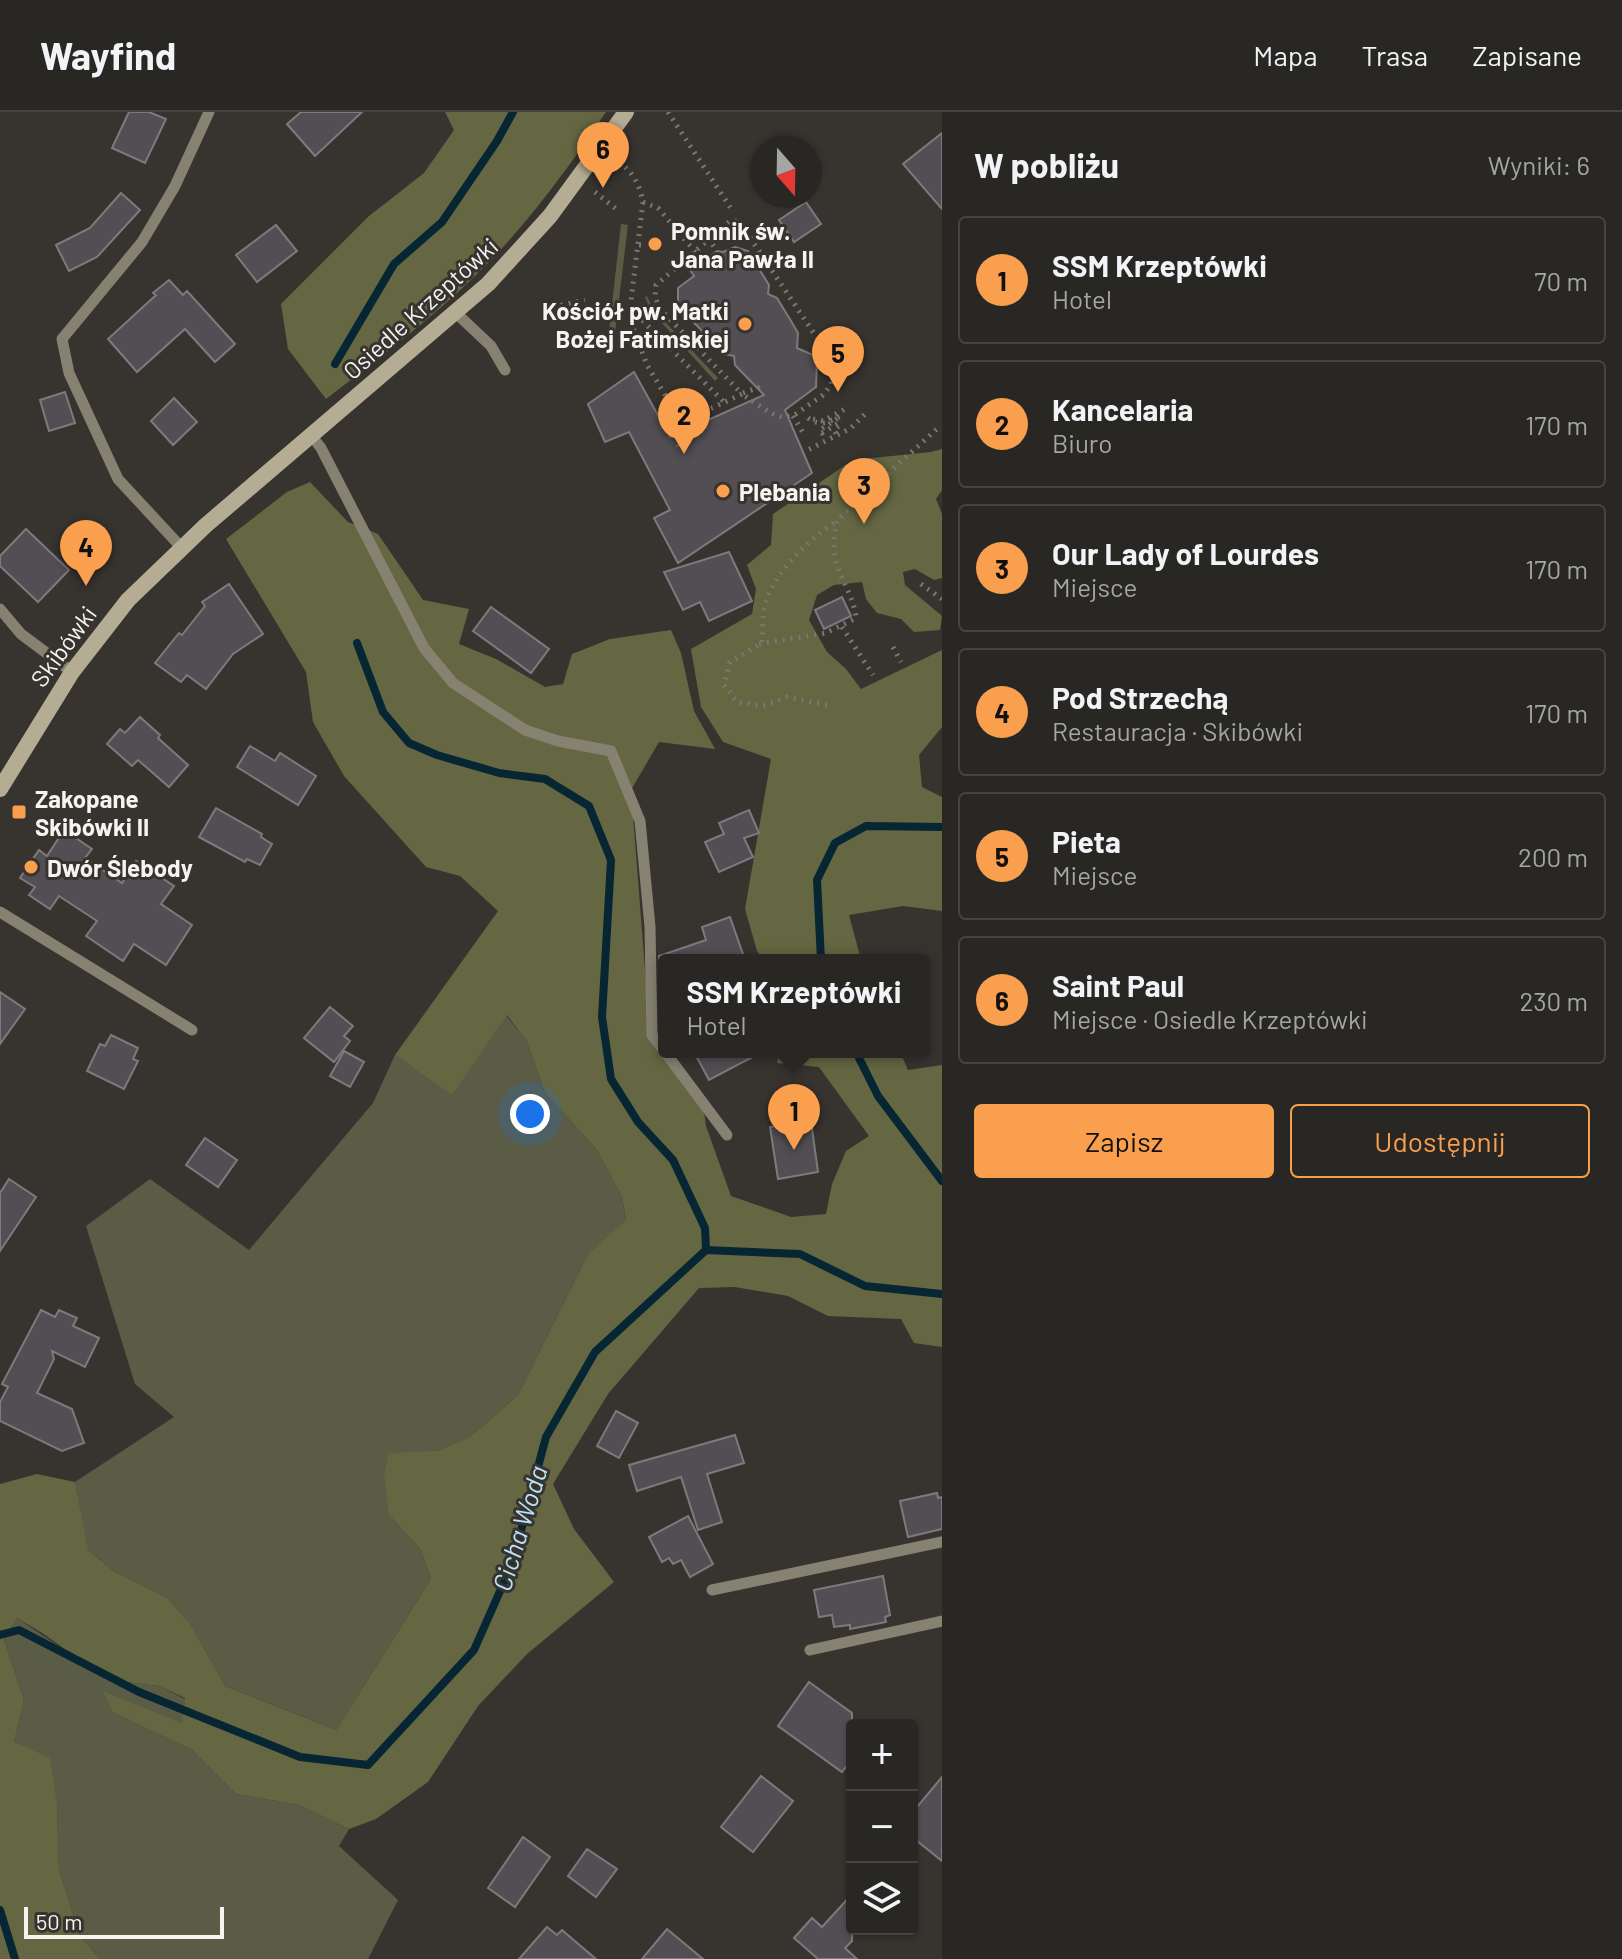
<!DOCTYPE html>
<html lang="pl">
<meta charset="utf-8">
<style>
:root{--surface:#292724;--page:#312f2c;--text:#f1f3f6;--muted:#a5a5a6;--line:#454441;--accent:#fa9f4e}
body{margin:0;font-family:Barlow,sans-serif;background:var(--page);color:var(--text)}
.controls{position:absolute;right:24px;bottom:24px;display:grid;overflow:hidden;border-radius:8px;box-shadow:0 2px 6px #0004}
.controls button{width:72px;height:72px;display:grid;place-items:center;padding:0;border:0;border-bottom:2px solid var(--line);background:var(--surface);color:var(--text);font:40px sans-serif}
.compass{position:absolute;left:750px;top:24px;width:72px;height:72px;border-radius:50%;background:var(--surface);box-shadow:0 2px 6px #0004;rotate:160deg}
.scale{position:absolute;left:24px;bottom:20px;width:200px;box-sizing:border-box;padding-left:8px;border:4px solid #f6f4f1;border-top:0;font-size:22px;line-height:28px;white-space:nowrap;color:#f6f4f1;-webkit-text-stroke:6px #373430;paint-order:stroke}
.you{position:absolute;left:530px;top:1002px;width:28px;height:28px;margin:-20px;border:6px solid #fff;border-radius:50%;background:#1a73e8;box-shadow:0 0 0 12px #1a73e833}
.badge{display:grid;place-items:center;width:52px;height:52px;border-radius:50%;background:var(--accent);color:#111;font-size:26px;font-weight:700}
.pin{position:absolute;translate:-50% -66px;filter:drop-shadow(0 2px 4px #0008)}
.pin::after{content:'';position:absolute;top:42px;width:28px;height:24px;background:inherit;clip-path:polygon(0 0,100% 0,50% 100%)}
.popup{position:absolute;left:658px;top:842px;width:272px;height:104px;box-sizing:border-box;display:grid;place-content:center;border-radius:8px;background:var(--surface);filter:drop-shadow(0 2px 6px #0005);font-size:26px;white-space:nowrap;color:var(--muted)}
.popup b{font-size:30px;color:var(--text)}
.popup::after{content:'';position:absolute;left:50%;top:100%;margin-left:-16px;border:16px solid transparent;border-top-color:var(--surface)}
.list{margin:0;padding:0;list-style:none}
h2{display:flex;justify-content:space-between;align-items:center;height:104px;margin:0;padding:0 32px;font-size:34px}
h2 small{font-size:26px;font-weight:400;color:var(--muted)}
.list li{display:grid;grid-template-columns:52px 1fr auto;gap:24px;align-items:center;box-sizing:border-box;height:128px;margin:0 16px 16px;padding:0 16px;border:2px solid var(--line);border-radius:8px}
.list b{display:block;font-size:30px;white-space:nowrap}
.list p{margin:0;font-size:26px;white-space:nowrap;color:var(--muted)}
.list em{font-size:26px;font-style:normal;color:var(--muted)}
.actions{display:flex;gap:16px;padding:24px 32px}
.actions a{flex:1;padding:18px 0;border:2px solid var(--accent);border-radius:8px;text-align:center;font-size:28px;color:var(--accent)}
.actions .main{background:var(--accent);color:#111}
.icon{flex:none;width:44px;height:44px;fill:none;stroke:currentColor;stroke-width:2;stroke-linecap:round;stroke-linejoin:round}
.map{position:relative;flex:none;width:942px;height:1847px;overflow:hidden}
header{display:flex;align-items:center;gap:48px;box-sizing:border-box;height:112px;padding:0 40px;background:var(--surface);border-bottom:2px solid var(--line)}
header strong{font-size:38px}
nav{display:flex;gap:44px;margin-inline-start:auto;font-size:28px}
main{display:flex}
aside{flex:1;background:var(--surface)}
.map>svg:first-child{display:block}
</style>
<header>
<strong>Wayfind</strong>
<nav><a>Mapa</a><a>Trasa</a><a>Zapisane</a></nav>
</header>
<main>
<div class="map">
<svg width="942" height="1847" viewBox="0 0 942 1847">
<rect width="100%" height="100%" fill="#373430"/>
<g fill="#5a5c45">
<path d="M621,112l7,1 -15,124h-6z"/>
<path d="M647,184l6,13 65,69 -3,3 -64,-70 -6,-14z"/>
<path d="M506,903l21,27 18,51 52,57 25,47 4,24 -38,33 -70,141 -48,42 -33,14 -48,64 32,35 10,29 -95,151 -111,-44 -35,-63 -23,-25 -52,-26 -28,-23 -12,-67 99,-65 -39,-33 -49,-158 64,-47 99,71 124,-147 22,-48 57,39z"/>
<path d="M17,1506l92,62 50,6 26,13 -2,25 -79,-32 8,20 80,38 44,44 63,11 50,24 -10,17 59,54 -30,59h-268l-20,-23 -21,-66 -2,-65 -43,-63 10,-42 -20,-60z"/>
</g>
<g fill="#646742">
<path d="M445,0h161c-38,57 -80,114 -129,162 -47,46 -100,86 -151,125l-38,-50 -7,-45 88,-88 55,-43 30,-43z"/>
<path d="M942,337v41l-6,9 6,15v64l-8,2 -19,-11 -12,3 2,13 37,31 -2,14 -26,2 -13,-13 -24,-6 -11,-14 -4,-17 -28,3 -17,10 -8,25 18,32 19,17 15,20 81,-39v77l-23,28 3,32 20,10v114l-39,-5 -54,9 12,45h-97l-7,-9 -12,-42 26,-150 -48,-17 -22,-35 -10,-58 61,-35 4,-25 -9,-24 24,-20 2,-31 80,-54 78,-8z"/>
<path d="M310,370l38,40 30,12 45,66 46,9 -10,35 37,15 49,28 18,-3 9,-30 38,-15 61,-9 10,23 13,58 21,38 -56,-7 -28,48 15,192 14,61 42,54 4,29 25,70 60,21 35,-3 6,-30 14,-33 23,-15 -50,-69 -42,-4 2,-11h121l8,18 34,-5v282l-28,-4 -13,-24 -73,-3 -40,-20 -53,-9 -36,1 -91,106 -55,90 21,45 40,53 -87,72 -49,52 -50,76 -52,37 -27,10 -50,-24 -63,-11 -44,-44 -80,-38 -9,-21 79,32 3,-25 -26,-12 -50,-6 -67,-47 -25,-15 -13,22 20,60 -10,42 36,16 7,47 2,65 21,66 20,23h-100v-475l37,-10 38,8 13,68 27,22 52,26 23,25 35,63 111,44 95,-151 -10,-29 -32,-35 -5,-40 5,-22 48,-2 33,-14 48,-42 70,-141 38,-34 -4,-23 -25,-47 -52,-57 -18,-51 -20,-27 -55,80 -57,-40 103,-144 -38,-35 -34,-9 -82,-91 -31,-54 -7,-50 -80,-133 61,-47z"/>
</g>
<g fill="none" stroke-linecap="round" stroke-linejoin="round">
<g stroke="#072633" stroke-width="8">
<path d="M335,252l59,-100 48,-42 55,-81 16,-29"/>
<path d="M357,531l26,69 26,31 28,12 62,18 46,6 44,27 22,54 -9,157 9,62 27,43 35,38 32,68 1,22"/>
<path d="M821,848l-4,-80 18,-37 31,-17 76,1"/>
<path d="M856,940l22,44 64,85"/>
<path d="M0,1523l19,-5 120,62 161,65 68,8 106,-115 38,-86 34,-127 49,-85 111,-102 94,4 65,32 77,8"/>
<path d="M0,1798l15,49"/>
</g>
</g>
<g fill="#524e53" stroke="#7d7a7e" stroke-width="2">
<path d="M129,0h20l17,7 -21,44 -33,-15z"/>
<path d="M301,0h61l-47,44 -28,-32z"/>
<path d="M942,21v76l-39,-45z"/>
<path d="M121,81l19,17 -43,47 -28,14 -13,-26 34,-17z"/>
<path d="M806,90l15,22 -27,18 -15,-22z"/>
<path d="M276,113l21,26 -40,31 -21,-27z"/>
<path d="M735,135l13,4 21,34 -1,9 9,4 14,23 7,12 -1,15 16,7 4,7 -1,25 -31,23 27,63 -134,90 -24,-45 16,-8 -41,-78 -24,10 -17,-38 46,-32 36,65 94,-42 -29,-30 -1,-9 -10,-2 -8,-8 -1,-9 -9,-2 -28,-29v-18l16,-12 -4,-6 27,-19 6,1z"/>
<path d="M169,168l14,15 4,-4 48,53 -20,18 -30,-33 -48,43 -29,-33 48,-44 -3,-2z"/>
<path d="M65,280l10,31 -26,8 -9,-31z"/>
<path d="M174,286l23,24 -24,23 -22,-24z"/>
<path d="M26,417l43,41 -31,32 -38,-36v-10z"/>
<path d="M729,440l23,49 -43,20 -9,-19 -17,8 -19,-38z"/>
<path d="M229,472l34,50 -30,20 -27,35 -19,-14 -6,7 -26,-19 24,-30 3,2 23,-29 -3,-4z"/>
<path d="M842,485l9,19 -27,13 -9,-19z"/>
<path d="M491,495l58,42 -18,24 -58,-42z"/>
<path d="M140,605l20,18 -2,3 30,27 -19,22 -31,-27 -6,6 -25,-22 13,-15 5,4z"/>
<path d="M250,634l25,15 5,-8 36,23 -18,29 -61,-38z"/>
<path d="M216,696l46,26 -1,3 11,7 -12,21 -13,-6 -2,3 -46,-25z"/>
<path d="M749,698l10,23 -15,5 9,19 -34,15 -14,-30 19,-8 -5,-11z"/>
<path d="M64,718l28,19 -7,9 37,25 14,-22 38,25 -13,18 31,21 -26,40 -32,-21 -11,17 -37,-25 11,-15 -38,-25 -9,13 -21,-14 6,-8 -15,-9 19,-28 8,6z"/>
<path d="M730,805l15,43h-86v-4l47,-16 -4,-13z"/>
<path d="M0,880l25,17 -25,35z"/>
<path d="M330,895l23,19 -9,10 6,5 -16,21 -30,-24z"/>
<path d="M111,923l27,13 -5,11 5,2 -14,28 -37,-18 13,-27 5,2z"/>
<path d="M344,939l20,11 -14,25 -20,-11z"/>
<path d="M694,940h68l-53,28z"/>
<path d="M811,1009l7,51 -40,7 -8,-52z"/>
<path d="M205,1026l32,22 -19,27 -32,-22z"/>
<path d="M9,1067l27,18 -36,54v-58z"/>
<path d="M41,1198l14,7 4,-7 18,8 -4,8 26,12 -14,29 -33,-16 2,8 -17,34 35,16 12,34 -22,8 -62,-30v-19l8,-15 -6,-3z"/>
<path d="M616,1299l22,12 -19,35 -22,-12z"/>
<path d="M735,1323l9,28 -37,11 15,48 -24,8 -17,-53 -44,14 -8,-26z"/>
<path d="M937,1381l1,5 4,-1v32l-34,8 -8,-36z"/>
<path d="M688,1404l25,48 -23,13 -9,-17 -8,4 -4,-6 -7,4 -13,-25z"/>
<path d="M883,1464l7,39 -5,2 1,5 -36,7v-4l-16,2 -2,-12 -13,2 -5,-27z"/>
<path d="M809,1570l43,31v46l-10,13 -64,-46z"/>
<path d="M761,1664l32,25 -40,51 -32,-25z"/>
<path d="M942,1665v84l-30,-24v-24z"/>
<path d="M523,1725l27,20 -35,50 -27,-19z"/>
<path d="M587,1737l30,20 -21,28 -28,-21z"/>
<path d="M852,1782v47l-7,7 12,11h-39l-24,-21 18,-20 10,9z"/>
<path d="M547,1815l10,8 5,-5 34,29h-77z"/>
<path d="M667,1817l36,30h-61z"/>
</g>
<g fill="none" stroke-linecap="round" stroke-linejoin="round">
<g stroke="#797673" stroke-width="5" stroke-dasharray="2 6" stroke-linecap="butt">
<path d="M668,0l64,98"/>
<path d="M619,50c14,10 21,24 24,40l-13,107 3,19 14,37 42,70"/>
<path d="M595,80l25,20"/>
<path d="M643,90l15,6 45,53"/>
<path d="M708,126l9,13"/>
<path d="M639,133h9"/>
<path d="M553,195l32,-7"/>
<path d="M631,197l92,92"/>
<path d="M743,281l20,-7"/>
<path d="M793,304l12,20"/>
<path d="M808,306c13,9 19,4 33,-2l-21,14 2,3 17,-10 1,2 -6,5 3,5"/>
<path d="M813,307l10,2 22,-12"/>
<path d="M682,310l60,-28 -83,-86 -4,-12 1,-11 74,-64h9l84,126 9,26 -1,12 -8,10 -30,21 -11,1 -12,-4 -28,-19"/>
<path d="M679,334l-3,-5 26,-11"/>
<path d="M802,341l49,-25 17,-17"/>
<path d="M921,472l21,15"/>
<path d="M842,515l31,48"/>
<path d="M759,532l67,-11 30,-15c-2,-22 -16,-38 -21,-60 -2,-12 0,-26 2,-38l101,-92"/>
<path d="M893,535l8,15"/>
<path d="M827,593l-40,-8 -24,9 -26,-4 -13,-17 6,-23 32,-19c1,-14 0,-31 5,-44 10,-29 44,-62 70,-78"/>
</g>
<g stroke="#868272" stroke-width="11">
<path d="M456,201l35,33 14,24"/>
<path d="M311,323l10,13 103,200 29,35 72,47 33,11 53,10 29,70 10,106 2,108 12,16"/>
<path d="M181,435l-63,-68 -49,-106 -7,-34 80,-97 33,-56 34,-74"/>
<path d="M0,497l21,25 51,38"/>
<path d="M0,800l192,118"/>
<path d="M665,940l62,83"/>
<path d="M712,1478l230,-48"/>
<path d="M810,1538l132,-29"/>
</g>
<path stroke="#b5ad93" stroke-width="16" d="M0,677l72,-117 56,-72 77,-74 283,-242 62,-68 76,-104"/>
</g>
<g fill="#fa9f4e" stroke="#373430" stroke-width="3">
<circle cx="655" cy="132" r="8"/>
<circle cx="745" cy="212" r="8"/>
<circle cx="723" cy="379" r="8"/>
<rect x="11" y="692" width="16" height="16" rx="4"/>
<circle cx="31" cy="755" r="8"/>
</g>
<g text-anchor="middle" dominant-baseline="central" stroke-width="6" stroke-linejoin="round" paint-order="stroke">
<g font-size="24" font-weight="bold" fill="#f6f4f1" stroke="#373430" text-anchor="start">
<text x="671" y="118">Pomnik św.<tspan x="671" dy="28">Jana Pawła II</tspan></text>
<text x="729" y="198" text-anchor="end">Kościół pw. Matki<tspan x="729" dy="28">Bożej Fatimskiej</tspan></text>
<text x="739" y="379">Plebania</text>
<text x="35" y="686">Zakopane<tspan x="35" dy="28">Skibówki II</tspan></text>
<text x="47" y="755">Dwór Ślebody</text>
</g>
<g font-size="24" fill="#f6f4f1" stroke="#373430">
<text transform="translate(420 196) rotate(-42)">Osiedle Krzeptówki</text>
<text transform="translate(63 534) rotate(-54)">Skibówki</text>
</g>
<g font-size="26" font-style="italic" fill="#bae3f7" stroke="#373430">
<text transform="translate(519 1416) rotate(-73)">Cicha Woda</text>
</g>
</g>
</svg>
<div class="controls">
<button>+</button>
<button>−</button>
<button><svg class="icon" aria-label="layers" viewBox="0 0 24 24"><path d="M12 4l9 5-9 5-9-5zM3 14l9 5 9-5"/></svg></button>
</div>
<svg class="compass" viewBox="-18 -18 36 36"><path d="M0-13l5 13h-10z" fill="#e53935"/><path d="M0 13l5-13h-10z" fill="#a5a5a6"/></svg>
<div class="scale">50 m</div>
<div class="you"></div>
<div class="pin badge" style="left:794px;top:1038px">1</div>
<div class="popup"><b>SSM Krzeptówki</b>Hotel</div>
<div class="pin badge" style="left:684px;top:342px">2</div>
<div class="pin badge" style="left:864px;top:412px">3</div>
<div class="pin badge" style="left:86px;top:474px">4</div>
<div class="pin badge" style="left:838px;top:280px">5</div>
<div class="pin badge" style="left:603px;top:76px">6</div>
</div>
<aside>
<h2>W pobliżu<small>Wyniki: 6</small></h2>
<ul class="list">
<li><span class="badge">1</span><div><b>SSM Krzeptówki</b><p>Hotel</p></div><em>70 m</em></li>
<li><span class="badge">2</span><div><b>Kancelaria</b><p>Biuro</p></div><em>170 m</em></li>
<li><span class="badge">3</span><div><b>Our Lady of Lourdes</b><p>Miejsce</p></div><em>170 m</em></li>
<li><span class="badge">4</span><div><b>Pod Strzechą</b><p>Restauracja · Skibówki</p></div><em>170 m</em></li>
<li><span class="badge">5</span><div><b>Pieta</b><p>Miejsce</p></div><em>200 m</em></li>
<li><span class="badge">6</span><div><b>Saint Paul</b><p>Miejsce · Osiedle Krzeptówki</p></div><em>230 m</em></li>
</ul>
<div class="actions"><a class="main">Zapisz</a><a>Udostępnij</a></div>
</aside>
</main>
